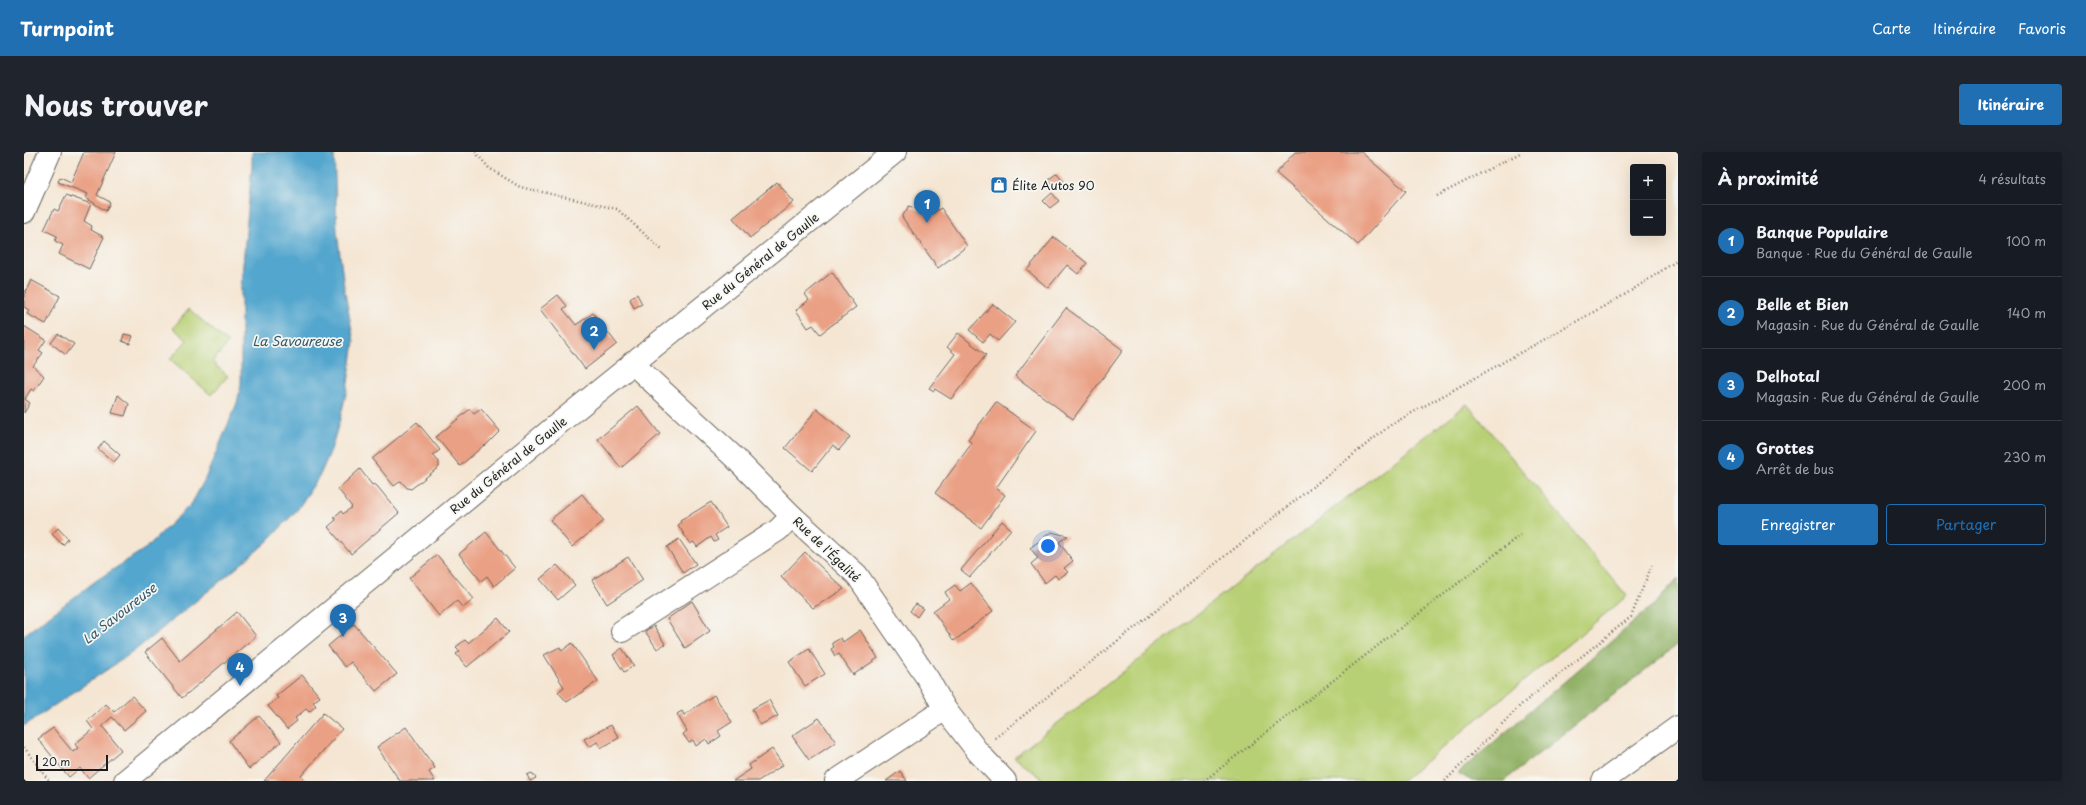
<!DOCTYPE html>
<html lang="fr">
<meta charset="utf-8">
<style>
:root{--surface:#171b24;--page:#20242c;--text:#f1f3f6;--muted:#9ea1a6;--line:#363941;--accent:#1f6fb2}
body{margin:0;font-family:"Playpen Sans",sans-serif;background:var(--page);color:var(--text)}
.controls{position:absolute;right:12px;top:12px;display:grid;overflow:hidden;border-radius:4px;box-shadow:0 4px 16px #0002}
.controls button{width:36px;height:36px;display:grid;place-items:center;padding:0;border:0;border-bottom:1px solid var(--line);background:var(--surface);color:var(--text);font:20px sans-serif}
.scale{position:absolute;left:12px;bottom:10px;width:72px;box-sizing:border-box;padding-left:4px;border:2px solid #1c1c1c;border-top:0;font-size:11px;line-height:14px;white-space:nowrap;color:#1c1c1c;-webkit-text-stroke:3px #f6f6f2;paint-order:stroke}
.you{position:absolute;left:1024px;top:394px;width:14px;height:14px;margin:-10px;border:3px solid #fff;border-radius:50%;background:#1a73e8;box-shadow:0 0 0 6px #1a73e833}
.badge{display:grid;place-items:center;width:26px;height:26px;border-radius:50%;background:var(--accent);color:#fff;font-size:13px;font-weight:700}
.pin{position:absolute;translate:-50% -33px;filter:drop-shadow(0 1px 2px #0008)}
.pin::after{content:'';position:absolute;top:21px;width:14px;height:12px;background:inherit;clip-path:polygon(0 0,100% 0,50% 100%)}
.list{margin:0;padding:0;list-style:none}
h2{display:flex;justify-content:space-between;align-items:center;height:52px;margin:0;padding:0 16px;font-size:17px}
h2 small{font-size:13px;font-weight:400;color:var(--muted)}
.list li{display:grid;grid-template-columns:26px 1fr auto;gap:12px;align-items:center;box-sizing:border-box;height:72px;padding:0 16px;border-top:1px solid var(--line)}
.list b{display:block;font-size:15px;white-space:nowrap}
.list p{margin:0;font-size:13px;white-space:nowrap;color:var(--muted)}
.list em{font-size:13px;font-style:normal;color:var(--muted)}
.actions{display:flex;gap:8px;padding:12px 16px}
.actions a{flex:1;padding:9px 0;border:1px solid var(--accent);border-radius:4px;text-align:center;font-size:14px;color:var(--accent)}
.actions .main{background:var(--accent);color:#fff}
.map{position:relative;flex:none;width:1654px;height:629px;overflow:hidden;border-radius:4px}
header{display:flex;align-items:center;gap:24px;box-sizing:border-box;height:56px;padding:0 20px;background:var(--accent);color:#fff}
header strong{font-size:19px}
nav{display:flex;gap:22px;margin-inline-start:auto;font-size:14px}
.intro{display:flex;align-items:center;justify-content:space-between;box-sizing:border-box;height:96px;padding:0 24px}
h1{margin:0;font-size:28px}
.button{padding:10px 18px;border-radius:4px;background:var(--accent);color:#fff;font-size:14px;font-weight:700}
main{display:flex;gap:24px;padding:0 24px}
aside{flex:1;background:var(--surface);border-radius:4px;box-shadow:0 4px 16px #0002}
.map>svg:first-child{display:block}
</style>
<header>
<strong>Turnpoint</strong>
<nav><a>Carte</a><a>Itinéraire</a><a>Favoris</a></nav>
</header>
<div class="intro"><h1>Nous trouver</h1><a class="button">Itinéraire</a></div>
<main>
<div class="map">
<svg width="1654" height="629" viewBox="0 0 1654 629">
<rect width="100%" height="100%" fill="#f6f6f2"/>
<filter id="ink" filterUnits="userSpaceOnUse"><feTurbulence type="fractalNoise" baseFrequency=".025" numOctaves="2"/><feDisplacementMap in="SourceGraphic" scale="8" xChannelSelector="R" yChannelSelector="G"/><feConvolveMatrix kernelMatrix="1 2 1 2 8 2 1 2 1" color-interpolation-filters="sRGB"/></filter>
<filter id="wash" filterUnits="userSpaceOnUse"><feTurbulence type="fractalNoise" baseFrequency=".012" numOctaves="4" result="noise"/><feDisplacementMap in="SourceGraphic" scale="16" xChannelSelector="R" yChannelSelector="G"/><feGaussianBlur stdDeviation="0.9" result="paint"/><feColorMatrix in="noise" values="0 0 0 0 0 0 0 0 0 0 0 0 0 0 0 0 0 1.4 0 .05"/><feComposite in="paint" operator="in"/></filter>
<g filter="url(#wash)">
<rect width="100%" height="100%" fill="#f5e6d3"/>
<g fill="#b8d074" stroke="#6a7648">
<path d="M165,157l39,34 -16,19 16,14 -17,19 -41,-36 17,-19 -14,-12z"/>
<path d="M1443,252l160,192 -225,185h-357l-31,-24z"/>
</g>
<path fill="#92b266" stroke="#576741" d="M1654,426v66l-174,137h-32l-14,-8 198,-170z"/>
<path fill="#52a6ce" stroke="#376175" d="M228,0h82l3,79 7,56 10,55 -7,48 -7,29 -9,31 -11,25 -22,34 -30,32 -35,30 -100,81 -109,74v-91l73,-55 49,-32 46,-45 13,-24 32,-76 4,-19v-98l11,-120z"/>
<g id="blocks">
<g fill="#eaa084">
<path d="M60,0h32l-19,43 13,7 -4,9 -20,-13 2,-4 -30,-12 2,-5 11,5z"/>
<path d="M1271,0h66l45,39 -48,54 -82,-72z"/>
<path d="M1033,21l7,9 -9,6 -7,-8z"/>
<path d="M753,30l17,20 -44,36 -17,-20z"/>
<path d="M1028,41l7,8 -9,7 -7,-7z"/>
<path d="M42,43l25,9 -7,17 8,5 -1,4 13,7 -15,32 -30,-15 4,-9 -8,-4 2,-5 -13,-6 10,-21 4,2z"/>
<path d="M885,54l16,6 3,-3 4,5 9,-6 26,38 -29,22 -36,-51z"/>
<path d="M1030,85l33,26 -9,11 -11,-9 -19,23 -21,-18z"/>
<path d="M808,120l24,35 -36,27 -7,-9 -5,3 -12,-18 13,-10 -4,-6z"/>
<path d="M7,128l29,16 -14,28 -19,-10 2,-4 -5,-3v-12z"/>
<path d="M613,142l5,10 -8,4 -4,-9z"/>
<path d="M534,143l9,11 -4,3 13,16 17,-12 24,31 -32,25 -45,-60z"/>
<path d="M969,152l22,18 -17,19 -8,-7 -7,8 -14,-12z"/>
<path d="M1042,156l57,42 -50,69 -58,-43z"/>
<path d="M0,174l22,14 -7,10 4,3 -10,13 11,10 -10,15 -3,-2 -6,10 5,4 -6,10z"/>
<path d="M934,181l28,22 -35,44 -16,-10 -1,2 -5,-3 26,-34 -8,-7z"/>
<path d="M34,182l16,10 -8,11 -15,-12z"/>
<path d="M100,182l9,2 -3,8 -8,-3z"/>
<path d="M94,243l11,9 -4,12 -13,-3z"/>
<path d="M972,250l40,29 -40,57 9,7 -24,33 -46,-35 37,-50 -4,-3z"/>
<path d="M614,254l22,28 -39,34 -23,-29z"/>
<path d="M446,257l4,5 7,-5 19,22 -15,15 -1,-1 -24,21 -24,-29z"/>
<path d="M793,257l33,28 -11,13 -6,-5 -21,26 -27,-23z"/>
<path d="M393,270l23,28 -7,5 6,7v5l-28,22 -4,-1 -6,-7 -7,5 -22,-27z"/>
<path d="M80,289l16,14 -6,7 -16,-13z"/>
<path d="M336,317l12,16 2,-1 3,2 22,27 -48,41 -23,-27 8,-7 -2,-3 7,-6 2,3 9,-7 -14,-18z"/>
<path d="M558,342l22,27 -32,26 -22,-27z"/>
<path d="M687,350l16,25 -12,8 3,5 -4,2 -3,-5 -14,10 -3,-5 -4,2 -12,-19 3,-2 -1,-2z"/>
<path d="M978,369l9,8 -41,48 -9,-7z"/>
<path d="M34,376l10,11 -5,6 -11,-11z"/>
<path d="M462,380l29,36 -21,18 -7,-10 -6,5 -22,-27z"/>
<path d="M1027,380l17,4 -9,6 14,19 -9,7 4,4 -10,7 -3,-4 -10,8 -14,-19 7,-6 -8,-10z"/>
<path d="M655,387l17,25 -13,9 -16,-26z"/>
<path d="M781,400l39,37 -31,19 -32,-31z"/>
<path d="M413,403l37,44 -11,9 -6,-7 -18,15 -30,-38z"/>
<path d="M604,405l15,23 -36,24 -15,-24z"/>
<path d="M533,413l18,20 -17,15 -18,-21z"/>
<path d="M947,431l22,28 -39,30 -21,-30 16,-12 -4,-7 10,-7 5,6z"/>
<path d="M668,449l18,30 -25,17 -18,-29z"/>
<path d="M892,452l7,4 -6,9 -7,-6z"/>
<path d="M213,460l19,24 -74,62 -37,-46 17,-14 18,23z"/>
<path d="M474,466l11,14 -42,35 -11,-13 4,-3 -4,-4 9,-7 3,3z"/>
<path d="M330,472l43,50 -21,17 -25,-29 -6,5 -17,-21z"/>
<path d="M630,474l11,18 -8,5 -12,-18z"/>
<path d="M836,478l18,28 -25,17 -14,-21 -4,2 -4,-7 3,-2 -2,-4 9,-5 2,4z"/>
<path d="M548,491l26,38 -31,21 -9,-10 6,-5 -20,-32 16,-8 2,4z"/>
<path d="M598,496l12,18 -10,6 -11,-17z"/>
<path d="M785,497l16,25 -20,12 -16,-24z"/>
<path d="M278,523l18,22 -7,5 3,4 -7,6 -3,-3 -11,9 2,3 -10,8 -19,-23 10,-8 -2,-2z"/>
<path d="M690,543l18,27 -14,9 3,5 -12,8 -3,-5 -10,7 -3,-6 -4,3 -6,-9 4,-3 -10,-17 5,-3 2,4z"/>
<path d="M108,544l14,15 -22,19 -12,-13 -10,9 19,24 -33,28 -8,-10 -11,9 -31,-38 15,-11 20,24 5,-4 -3,-4 18,-15 -6,-8 19,-17 8,8z"/>
<path d="M745,548l9,16 -18,9 -8,-16z"/>
<path d="M299,561l19,16 -41,47 5,5h-42z"/>
<path d="M235,564l22,26 -32,27 -20,-28z"/>
<path d="M795,566l17,24 -27,18 -17,-24z"/>
<path d="M587,573l8,13 -18,10 -4,-6 -8,5 -5,-8z"/>
<path d="M382,575l29,41 -6,4 6,9h-35l-23,-34z"/>
<path d="M748,597l11,16 -25,16h-25l18,-12 -2,-4z"/>
<path d="M876,619l7,10h-21z"/>
<path d="M508,621l4,5 -6,3 -3,-6z"/>
</g>
</g>
</g>
<g filter="url(#ink)">
<use href="#blocks" fill-opacity="0" stroke="#68635c" stroke-width="1"/>
<g fill="none" stroke-linecap="round" stroke-linejoin="round">
<g stroke="#68635c" stroke-width="24">
<g id="minor">
<path d="M0,60l26,-60"/>
<path d="M608,211l103,95 57,58 65,59 71,104 17,30 33,43 27,29"/>
<path d="M598,479l156,-101 14,-14"/>
<path d="M812,629l109,-72"/>
</g>
</g>
<g stroke="#68635c" stroke-width="24">
<path id="major" d="M101,629l428,-353 342,-276"/>
</g>
<g stroke="#68635c" stroke-width="24">
<path id="highway" d="M1579,629l75,-54"/>
</g>
<g stroke="#68635c" stroke-width="2.5" stroke-dasharray="1 3" stroke-linecap="butt">
<path d="M451,0l14,16 31,19 97,22 45,41"/>
<path d="M1413,44l85,-44"/>
<path d="M971,586l397,-314 234,-130 52,-34"/>
<path d="M0,595l25,34"/>
<path d="M1180,629l316,-246"/>
<path d="M1421,629l77,-77 109,-87 21,-52"/>
</g>
<use href="#minor" stroke="#fff" stroke-width="22"/>
<use href="#major" stroke="#fff" stroke-width="22"/>
<use href="#highway" stroke="#fff" stroke-width="22"/>
</g>
</g>
<defs>
<g id="shop-square" transform="scale(0.9)"><rect x="-9" y="-9" width="18" height="18" rx="4" fill="#1f6fb2" stroke="#f6f6f2"/><path d="M-5-2.5h2.3a2.7 3.5 0 0 1 5.4 0H5L5.5 6h-11ZM-1.5-2.5h3a1.5 2.3 0 0 0-3 0Z" fill="#fff"/></g>
</defs>
<g fill-rule="evenodd">
<use href="#shop-square" x="975" y="33"/>
</g>
<g text-anchor="middle" dominant-baseline="central" stroke-width="3.5" stroke-linejoin="round" paint-order="stroke">
<g font-size="12" fill="#1c1c1c" stroke="#f6f6f2" text-anchor="start">
<text x="988" y="33">Élite Autos 90</text>
</g>
<g font-size="12" fill="#1c1c1c" stroke="#f6f6f2">
<text transform="translate(736 109) rotate(-39)">Rue du Général de Gaulle</text>
<text transform="translate(484 313) rotate(-39)">Rue du Général de Gaulle</text>
<text transform="translate(803 397) rotate(44)">Rue de l'Égalité</text>
</g>
<g font-size="13" font-style="italic" fill="#345a6c" stroke="#f6f6f2">
<text x="273" y="188">La Savoureuse</text>
<text transform="translate(95 461) rotate(-38)">La Savoureuse</text>
</g>
</g>
</svg>
<div class="controls">
<button>+</button>
<button>−</button>
</div>
<div class="scale">20 m</div>
<div class="you"></div>
<div class="pin badge" style="left:903px;top:71px">1</div>
<div class="pin badge" style="left:570px;top:198px">2</div>
<div class="pin badge" style="left:319px;top:485px">3</div>
<div class="pin badge" style="left:216px;top:534px">4</div>
</div>
<aside>
<h2>À proximité<small>4 résultats</small></h2>
<ul class="list">
<li><span class="badge">1</span><div><b>Banque Populaire</b><p>Banque · Rue du Général de Gaulle</p></div><em>100 m</em></li>
<li><span class="badge">2</span><div><b>Belle et Bien</b><p>Magasin · Rue du Général de Gaulle</p></div><em>140 m</em></li>
<li><span class="badge">3</span><div><b>Delhotal</b><p>Magasin · Rue du Général de Gaulle</p></div><em>200 m</em></li>
<li><span class="badge">4</span><div><b>Grottes</b><p>Arrêt de bus</p></div><em>230 m</em></li>
</ul>
<div class="actions"><a class="main">Enregistrer</a><a>Partager</a></div>
</aside>
</main>
